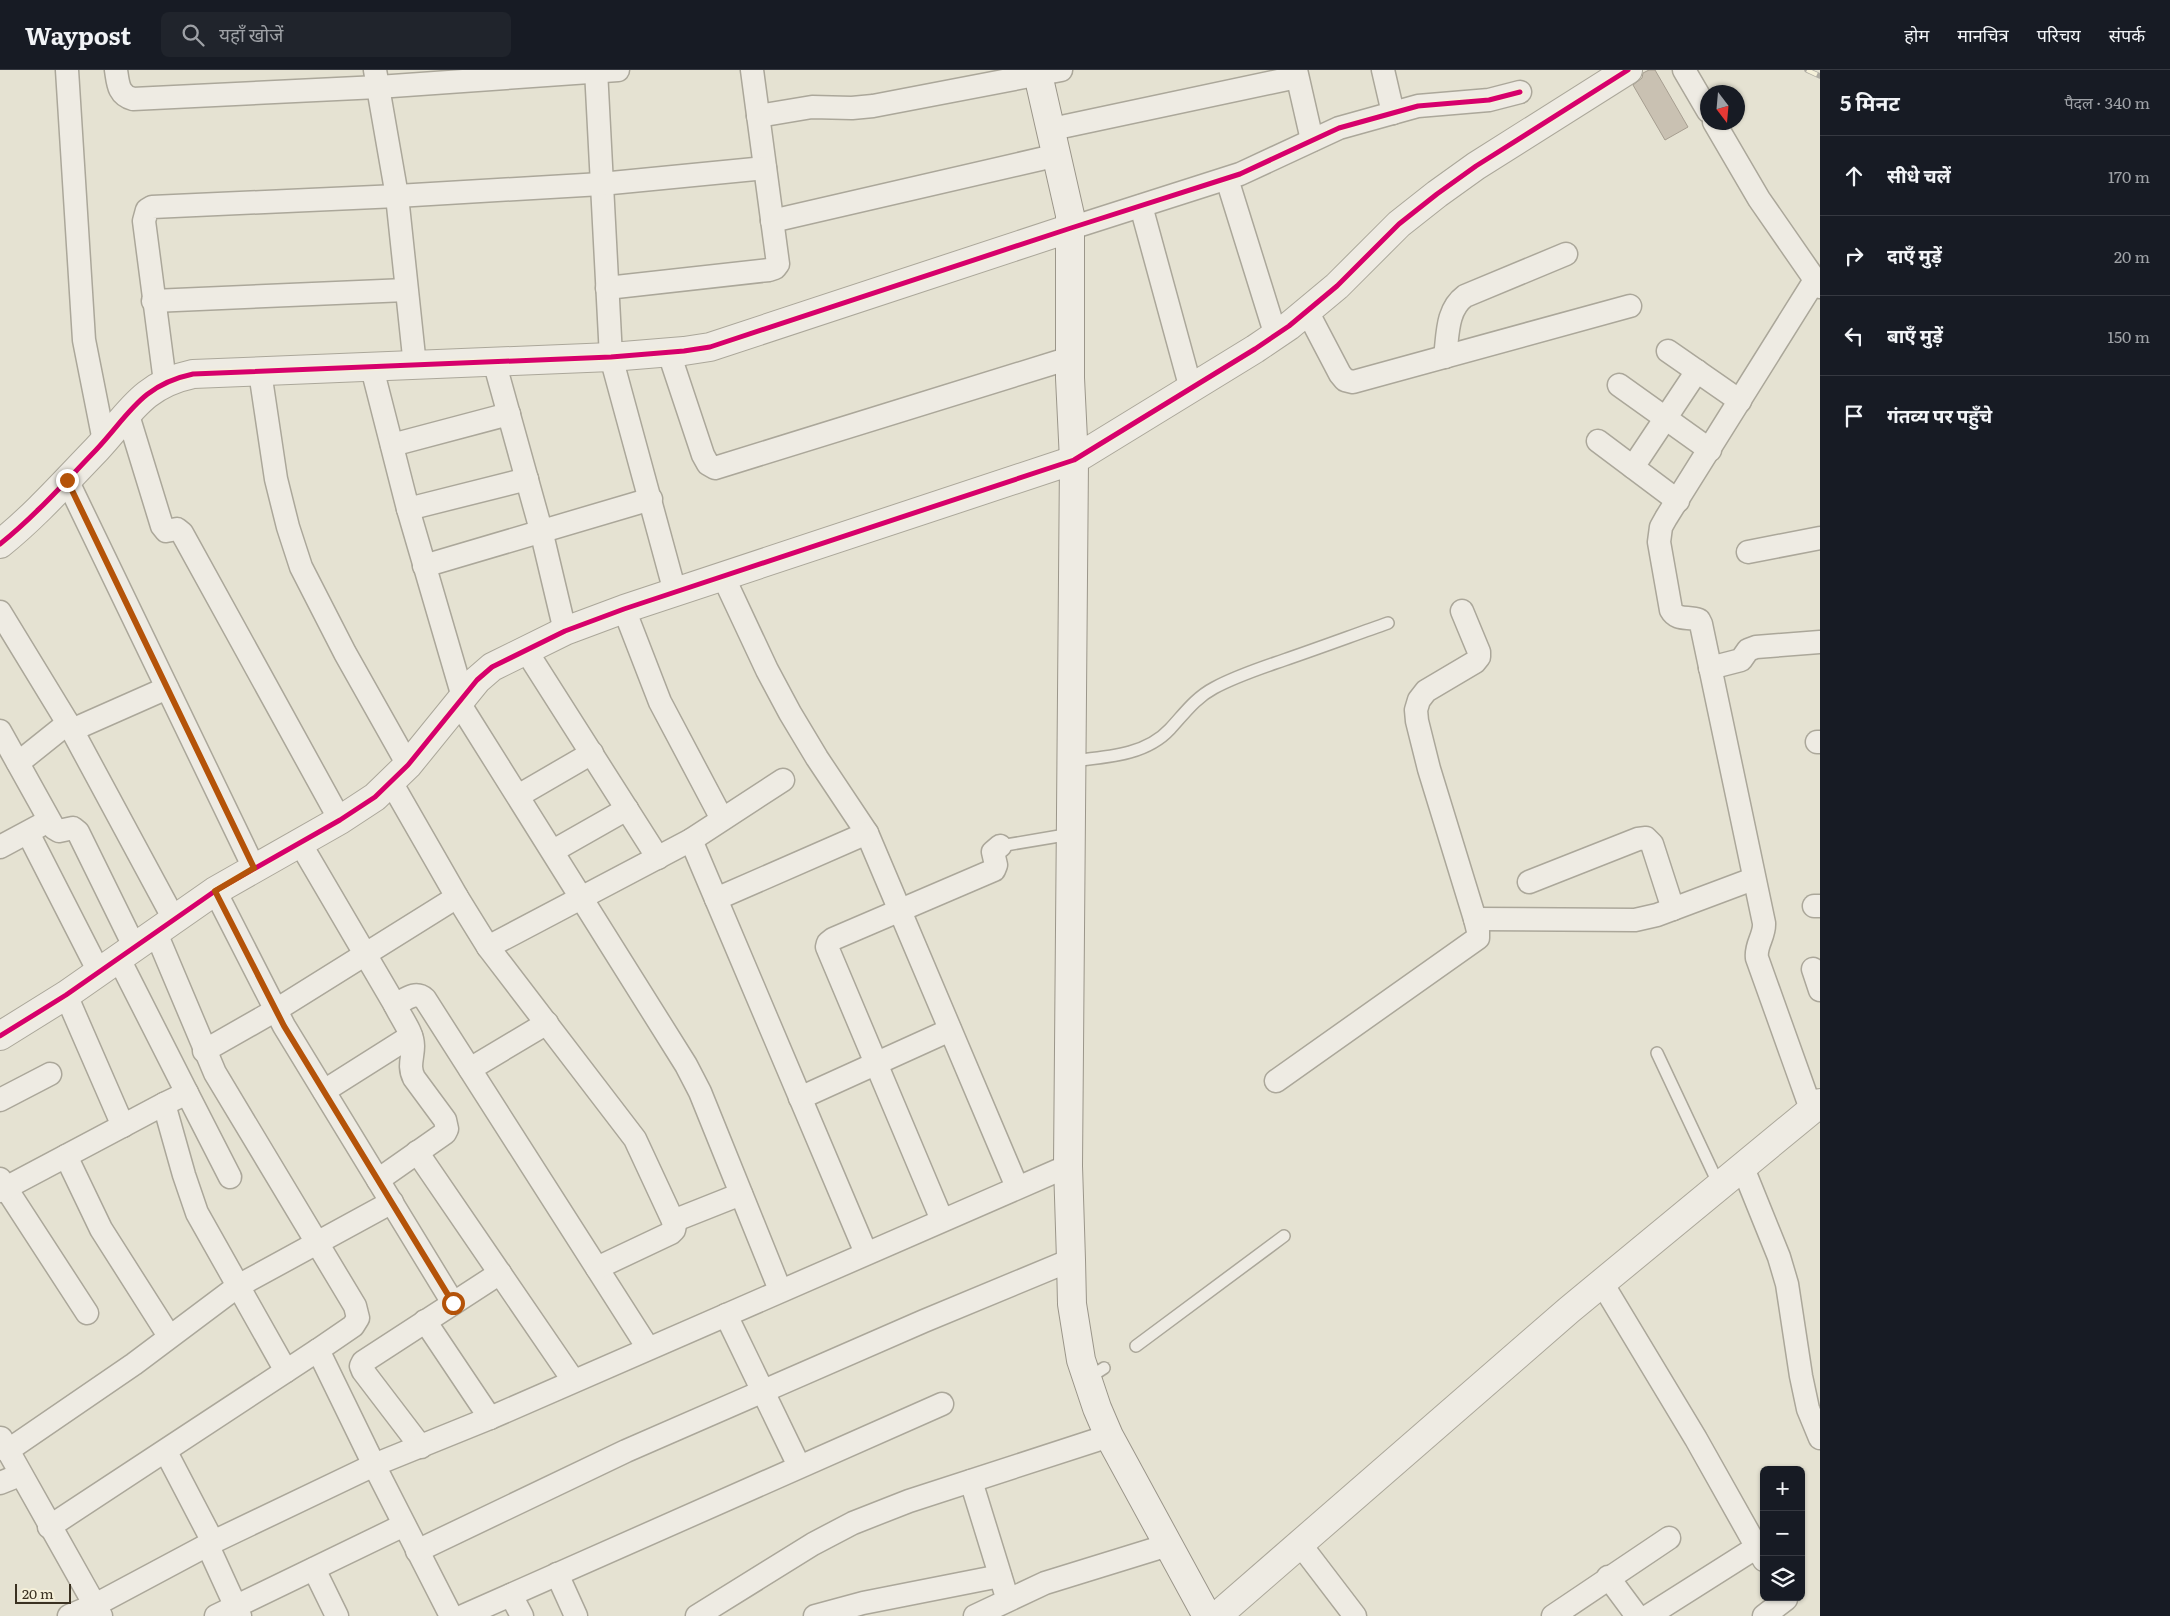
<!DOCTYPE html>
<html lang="hi">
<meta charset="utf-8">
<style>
:root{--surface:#171b24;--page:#20242c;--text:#f1f3f6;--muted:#9ea1a6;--line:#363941}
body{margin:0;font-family:Literata,"Noto Sans Devanagari",serif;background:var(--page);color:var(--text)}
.controls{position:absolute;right:15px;bottom:15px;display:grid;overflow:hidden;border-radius:8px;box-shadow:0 1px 4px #0004}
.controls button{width:45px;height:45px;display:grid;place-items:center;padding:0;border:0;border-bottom:1px solid var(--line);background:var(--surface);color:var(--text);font:25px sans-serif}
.compass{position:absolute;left:1700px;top:15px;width:45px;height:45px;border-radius:50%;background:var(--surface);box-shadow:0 1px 4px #0004;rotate:164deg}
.scale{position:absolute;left:15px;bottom:12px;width:56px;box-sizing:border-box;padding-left:5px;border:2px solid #3a3121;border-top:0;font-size:14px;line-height:18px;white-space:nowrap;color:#3a3121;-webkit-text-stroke:4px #f5f0d9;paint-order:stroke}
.stop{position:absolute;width:15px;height:15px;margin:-11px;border:4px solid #b45309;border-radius:50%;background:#fff}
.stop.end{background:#b45309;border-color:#fff;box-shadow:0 1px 5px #0008}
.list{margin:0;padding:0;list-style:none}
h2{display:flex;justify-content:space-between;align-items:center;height:65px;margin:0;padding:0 20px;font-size:21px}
h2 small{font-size:16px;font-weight:400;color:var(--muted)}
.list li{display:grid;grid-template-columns:32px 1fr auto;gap:15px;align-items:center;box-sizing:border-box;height:80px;padding:0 20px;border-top:1px solid var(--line)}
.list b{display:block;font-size:19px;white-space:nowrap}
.list em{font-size:16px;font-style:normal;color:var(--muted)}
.icon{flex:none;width:28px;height:28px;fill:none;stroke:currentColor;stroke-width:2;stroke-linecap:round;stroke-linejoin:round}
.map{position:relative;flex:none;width:1820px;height:1546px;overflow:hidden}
header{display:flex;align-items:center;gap:30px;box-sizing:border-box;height:70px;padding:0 25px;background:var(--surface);border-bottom:1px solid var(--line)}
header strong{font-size:24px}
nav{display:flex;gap:28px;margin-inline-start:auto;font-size:18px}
.search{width:350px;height:45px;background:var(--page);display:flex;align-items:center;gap:12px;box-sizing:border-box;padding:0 18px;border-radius:8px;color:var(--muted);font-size:19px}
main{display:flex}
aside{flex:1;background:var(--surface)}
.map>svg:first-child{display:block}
</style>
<header>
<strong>Waypost</strong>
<div class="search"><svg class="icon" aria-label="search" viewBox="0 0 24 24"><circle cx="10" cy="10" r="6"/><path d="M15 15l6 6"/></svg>यहाँ खोजें</div>
<nav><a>होम</a><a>मानचित्र</a><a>परिचय</a><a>संपर्क</a></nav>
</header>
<main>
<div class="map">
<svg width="1820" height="1546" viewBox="0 0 1820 1546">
<rect width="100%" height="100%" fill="#e5e2d2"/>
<path fill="#c9c1b2" stroke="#a69e90" d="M1649,0h6l33,57 -23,13 -32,-55 9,-7 1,-5z"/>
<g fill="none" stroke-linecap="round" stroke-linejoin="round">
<g stroke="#aba79a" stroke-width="14">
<g id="service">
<path d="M1071,691c34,-4 74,-5 99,-32 14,-15 25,-31 44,-41 22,-12 47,-20 70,-28 35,-12 70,-25 104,-37"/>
<path d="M1000,776l71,-12"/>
<path d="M1657,983l62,132"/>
<path d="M1136,1276l148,-110"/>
<path d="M1087,1309l17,-11"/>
</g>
</g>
<g stroke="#aba79a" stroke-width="25">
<g id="minor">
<path d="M67,0l17,270 20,101"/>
<path d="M116,0c2,13 2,25 17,29l245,-12 240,-17"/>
<path d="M375,0l22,126 18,170"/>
<path d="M596,0l15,287 64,235"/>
<path d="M1296,0l16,70"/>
<path d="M1383,0l10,43"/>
<path d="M1684,0l24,41"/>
<path d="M758,46l54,-9 40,1 21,-2 188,-36"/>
<path d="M1714,52l45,77 61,88"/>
<path d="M1052,59l245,-52"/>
<path d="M1227,109l49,157"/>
<path d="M1141,136l50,183"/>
<path d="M772,151l286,-66"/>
<path d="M1071,158l169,-54 99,-46 79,-22 71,-6 31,-8"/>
<path d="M607,218l162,-18 6,-2 3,-4 -26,-194"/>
<path d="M153,231l253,-11"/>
<path d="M1307,241l33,63 5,6 8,2 277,-76"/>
<path d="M1668,281l72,50"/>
<path d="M669,283l34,102 5,9 7,4 355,-110"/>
<path d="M1445,287c3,-21 1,-47 20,-61l101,-42"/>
<path d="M494,291l47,169 24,101"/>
<path d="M372,298l36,141 55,188"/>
<path d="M260,302l16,107 12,48 13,40 44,86 63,112"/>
<path d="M165,312l-21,-161 3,-11 5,-3 245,-11 204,-12 164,-16"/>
<path d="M1619,315l91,65"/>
<path d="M127,342l35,114 4,5 11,-2 5,4 158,287"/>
<path d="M1598,371l80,60"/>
<path d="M392,375l117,-31"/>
<path d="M1633,397l64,-96"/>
<path d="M67,410l187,388"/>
<path d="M408,439l119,-30"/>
<path d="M1748,482l72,-14"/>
<path d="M424,496l227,-67"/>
<path d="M723,506l44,94 23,43 27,45 50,75 150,354"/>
<path d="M624,539l36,93 62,117"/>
<path d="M0,542l72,118 103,191"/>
<path d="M525,579l133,209"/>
<path d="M1710,598l31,-8 7,-10 8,-3 64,-5"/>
<path d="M459,633l227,362 14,27 80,198"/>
<path d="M72,660l95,-42"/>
<path d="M0,661l54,97 5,3 14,-3 5,4 57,116"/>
<path d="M1817,672h3"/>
<path d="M18,693l50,-40"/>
<path d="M391,712l66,115 31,50 203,-107 92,-60"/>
<path d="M518,726l74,-43"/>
<path d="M28,763l71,139"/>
<path d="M691,770l175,413"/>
<path d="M300,773l95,162c10,-5 20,-15 30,-6l223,349"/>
<path d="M0,777l41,-22"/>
<path d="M553,781l74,-42"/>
<path d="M1529,812l109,-43 8,-1 6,6 21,65"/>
<path d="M215,821l69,135 169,277"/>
<path d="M716,829l151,-66"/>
<path d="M1814,836h6"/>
<path d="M1475,849l160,1 22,-5 96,-36"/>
<path d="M156,863l59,140 140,233 3,12 -5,8 -35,24"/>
<path d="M488,877l147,192 40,86 -1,5 -3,3 -74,35"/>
<path d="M119,889l68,134 -23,11 20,71 13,38 89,158"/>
<path d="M1813,899l7,21"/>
<path d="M66,925l57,131"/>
<path d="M204,981l72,-41 181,-113"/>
<path d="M470,999l77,-46"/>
<path d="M1276,1011l202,-143v-7l-3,-12 -46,-150 -12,-48 -1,-11 3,-10 7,-9 49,-29 4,-5v-5l-17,-41"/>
<path d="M324,1021l87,-55"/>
<path d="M187,1023l43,84"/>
<path d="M800,1028l150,-68"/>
<path d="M0,1030l50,-26"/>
<path d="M1811,1039l-54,-151c-2,-13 8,-22 7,-35l-63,-299 -2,-4c-11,-4 -22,1 -28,-10l-12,-68 2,-15 5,-9 149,-238"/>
<path d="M417,1082l156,228"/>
<path d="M66,1086l35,73 68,107"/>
<path d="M1743,1098l36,89 8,27 14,92 7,33 12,29"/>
<path d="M0,1109l87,134"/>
<path d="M378,1110l67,-47 2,-4 -2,-9 -31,-42c-6,-12 -1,-20 -1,-32 0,-14 -12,-28 -18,-41"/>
<path d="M0,1121l164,-87"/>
<path d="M942,1150l-115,-273 1,-4 5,-4 161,-69 2,-5 -3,-13 7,-6"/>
<path d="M673,1151l68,-27"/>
<path d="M1602,1213l94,156 68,121"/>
<path d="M726,1245l73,151"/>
<path d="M425,1251l65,97"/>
<path d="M1,1368l100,178"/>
<path d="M421,1377l-58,-76 -2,-5 2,-4 137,-89"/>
<path d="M7,1381l127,-87 104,-78 154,-84"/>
<path d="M166,1382l47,90"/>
<path d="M971,1411l34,110"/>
<path d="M0,1413l20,-8"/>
<path d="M49,1457l269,-177 56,115 77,151"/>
<path d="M1300,1474l55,72"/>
<path d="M208,1476l32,70"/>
<path d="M417,1481l209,-100 298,-130 147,-61"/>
<path d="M314,1499l23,47"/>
<path d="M557,1504l19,42"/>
<path d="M1608,1507l29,39"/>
<path d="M511,1525l11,21"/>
<path d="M69,1546l26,-11 118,-63 161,-77 116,-47 578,-252"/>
<path d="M216,1546l188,-91"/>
<path d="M463,1546l479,-212"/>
<path d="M697,1546l116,-72 40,-21 56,-22 200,-65"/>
<path d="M815,1546l48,-13 137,-27"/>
<path d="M975,1546l70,-33 123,-38"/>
<path d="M1553,1546l116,-78"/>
<path d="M1648,1546l109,-69"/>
<path d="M1764,1546l22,-17"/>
</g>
</g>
<g stroke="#aba79a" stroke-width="30">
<g id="tertiary">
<path d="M0,474c35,-28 65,-62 96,-94 33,-35 45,-65 97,-76l418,-17 73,-6 26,-4 361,-119"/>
<path d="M0,966l66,-41 149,-104 125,-71 35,-23 33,-32 69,-85 15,-13 73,-36 59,-22 450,-149 181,-111 34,-23 48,-40 62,-62 38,-30 39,-28 152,-96"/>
<path d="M1217,1546l352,-306 251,-207"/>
</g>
</g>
<g stroke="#9b968a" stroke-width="30">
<path id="secondary" d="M1037,0l33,145v163l4,82 -6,706 3,94 1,44 9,56 16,48 12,28 98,180"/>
</g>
<use href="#service" stroke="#eeebe3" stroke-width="11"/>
<use href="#minor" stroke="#eeebe3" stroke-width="22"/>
<use href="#tertiary" stroke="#eeebe3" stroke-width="28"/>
<use href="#secondary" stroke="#eeebe3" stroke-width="28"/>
<g stroke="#aeaba2" stroke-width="5.5">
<path id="rail" d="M1807,0l13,6"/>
</g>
<use href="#rail" stroke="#f5f0d9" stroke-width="4" stroke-dasharray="11" stroke-linecap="butt"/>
<g stroke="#f5f0d9" stroke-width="8">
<g id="cycleway">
<path d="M0,474c35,-28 65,-62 96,-94 33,-35 45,-65 97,-76l418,-17 73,-6 26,-4 361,-119 169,-54 99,-46 79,-22 71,-6 31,-8"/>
<path d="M0,966l66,-41 149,-104 125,-71 35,-23 33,-32 69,-85 15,-13 73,-36 59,-22 450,-149 181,-111 34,-23 48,-40 62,-62 38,-30 39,-28 152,-96"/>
</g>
</g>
<use href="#cycleway" stroke="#d6006c" stroke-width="5"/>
</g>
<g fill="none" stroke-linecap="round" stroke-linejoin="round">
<path stroke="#b45309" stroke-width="6" d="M67,410l187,388 -39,23 69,135 169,277"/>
</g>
</svg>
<div class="controls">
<button>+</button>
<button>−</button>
<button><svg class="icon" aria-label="layers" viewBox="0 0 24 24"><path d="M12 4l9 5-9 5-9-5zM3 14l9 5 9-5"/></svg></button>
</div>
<svg class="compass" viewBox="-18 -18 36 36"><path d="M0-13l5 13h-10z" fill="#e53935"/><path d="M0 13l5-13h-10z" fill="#9ea1a6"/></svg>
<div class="scale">20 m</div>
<div class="stop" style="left:453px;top:1233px"></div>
<div class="stop end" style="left:67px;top:410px"></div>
</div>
<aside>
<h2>5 मिनट<small>पैदल · 340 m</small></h2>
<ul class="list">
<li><svg class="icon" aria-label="ahead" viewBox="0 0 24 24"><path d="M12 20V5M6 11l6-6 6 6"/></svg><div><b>सीधे चलें</b></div><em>170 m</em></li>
<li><svg class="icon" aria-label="right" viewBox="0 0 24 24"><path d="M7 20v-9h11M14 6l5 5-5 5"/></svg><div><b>दाएँ मुड़ें</b></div><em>20 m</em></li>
<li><svg class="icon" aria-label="left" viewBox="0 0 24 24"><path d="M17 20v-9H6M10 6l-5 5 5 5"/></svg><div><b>बाएँ मुड़ें</b></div><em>150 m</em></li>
<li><svg class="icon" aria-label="arrive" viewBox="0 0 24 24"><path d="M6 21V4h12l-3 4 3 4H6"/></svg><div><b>गंतव्य पर पहुँचे</b></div></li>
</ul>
</aside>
</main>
